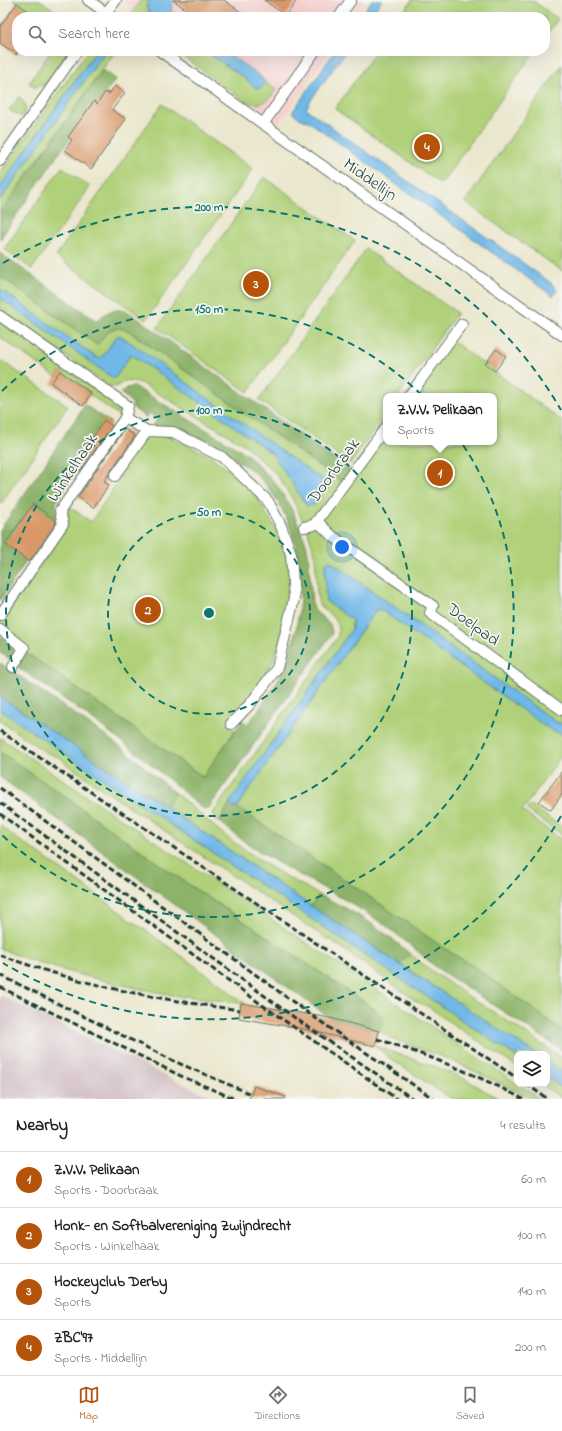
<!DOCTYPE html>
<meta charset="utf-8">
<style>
:root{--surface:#fff;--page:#f6f6f6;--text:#202124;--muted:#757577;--line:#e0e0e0;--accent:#b45309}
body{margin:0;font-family:"Indie Flower",sans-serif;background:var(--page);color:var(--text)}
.controls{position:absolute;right:12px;bottom:12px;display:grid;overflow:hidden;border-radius:8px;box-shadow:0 4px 16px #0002}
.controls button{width:36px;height:36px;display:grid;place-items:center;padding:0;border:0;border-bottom:1px solid var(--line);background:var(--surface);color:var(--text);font:20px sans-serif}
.you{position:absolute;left:342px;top:547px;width:14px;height:14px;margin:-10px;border:3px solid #fff;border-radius:50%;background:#1a73e8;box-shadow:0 0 0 6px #1a73e833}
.badge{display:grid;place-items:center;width:26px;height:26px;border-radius:50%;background:var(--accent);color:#fff;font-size:13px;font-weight:700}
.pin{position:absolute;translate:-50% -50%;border:2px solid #fff;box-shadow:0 1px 4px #0006}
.popup{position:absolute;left:383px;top:393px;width:114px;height:52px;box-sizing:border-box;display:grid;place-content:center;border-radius:8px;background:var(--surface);filter:drop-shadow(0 1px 3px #0005);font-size:13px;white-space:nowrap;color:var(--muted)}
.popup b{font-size:15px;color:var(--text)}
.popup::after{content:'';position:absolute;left:50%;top:100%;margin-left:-8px;border:8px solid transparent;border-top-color:var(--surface)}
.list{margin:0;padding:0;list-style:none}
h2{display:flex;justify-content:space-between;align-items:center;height:52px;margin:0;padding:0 16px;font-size:17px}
h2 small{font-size:13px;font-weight:400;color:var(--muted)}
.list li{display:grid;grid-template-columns:26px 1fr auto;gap:12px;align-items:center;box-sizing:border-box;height:56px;padding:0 16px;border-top:1px solid var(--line)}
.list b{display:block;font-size:15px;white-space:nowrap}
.list p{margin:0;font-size:13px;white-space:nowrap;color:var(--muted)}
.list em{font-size:13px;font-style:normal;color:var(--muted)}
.icon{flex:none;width:22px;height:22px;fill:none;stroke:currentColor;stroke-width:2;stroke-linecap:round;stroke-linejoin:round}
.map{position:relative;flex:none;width:562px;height:1099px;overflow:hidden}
.search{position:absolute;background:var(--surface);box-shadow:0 4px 16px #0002;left:12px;right:12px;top:12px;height:44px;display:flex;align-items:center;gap:10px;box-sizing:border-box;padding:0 14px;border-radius:16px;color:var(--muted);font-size:15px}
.sheet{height:276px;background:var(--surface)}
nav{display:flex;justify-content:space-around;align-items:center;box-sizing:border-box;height:56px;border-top:1px solid var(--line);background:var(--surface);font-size:11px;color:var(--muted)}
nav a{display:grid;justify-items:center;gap:2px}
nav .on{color:var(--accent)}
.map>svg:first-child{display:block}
</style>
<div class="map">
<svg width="562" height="1099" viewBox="0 0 562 1099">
<rect width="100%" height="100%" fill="#f6f6f2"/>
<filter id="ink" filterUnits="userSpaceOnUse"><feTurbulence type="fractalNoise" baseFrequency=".025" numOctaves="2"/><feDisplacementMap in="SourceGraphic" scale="8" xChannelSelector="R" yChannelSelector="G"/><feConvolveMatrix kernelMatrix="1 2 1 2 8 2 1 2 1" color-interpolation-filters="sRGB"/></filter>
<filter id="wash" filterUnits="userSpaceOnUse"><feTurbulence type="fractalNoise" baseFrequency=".012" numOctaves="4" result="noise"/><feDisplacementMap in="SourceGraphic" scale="16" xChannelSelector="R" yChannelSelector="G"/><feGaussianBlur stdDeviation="0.9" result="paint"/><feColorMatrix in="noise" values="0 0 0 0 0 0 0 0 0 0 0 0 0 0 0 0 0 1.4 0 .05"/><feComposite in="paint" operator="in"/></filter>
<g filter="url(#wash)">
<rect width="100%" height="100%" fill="#ebe7ce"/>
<g fill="#f7d0ce">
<path d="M120,0h246l-12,17h-213z"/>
<path d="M185,51h146l-52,73z"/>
</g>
<path fill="#d2bec4" d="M0,995l178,87 39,17h-217z"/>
<g fill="#b0d179" stroke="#688756">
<path d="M13,0h27l15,11 -4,6h-14z"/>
<path d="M141,0h9l-4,6 2,5 9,6h-23l-1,-5z"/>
<path d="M412,0h120l26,19 -13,18v-20h-145z"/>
<path d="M51,51h18l-24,34 -10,2 -6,-4z"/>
<path d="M88,51h8l-96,136v-14z"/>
<path d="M102,51h9l3,2 -114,160v-13l104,-147z"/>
<path d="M175,51h30l37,25 14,12h5l5,-5 10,7c-8,12 -16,17 -31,11z"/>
<path d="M376,51h159l-94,133 -106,-75z"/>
<path d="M562,65v206l-97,-69z"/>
<path d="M19,97c8,6 8,13 3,20l-13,-7z"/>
<path d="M162,104l91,65 -107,151 -90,-64z"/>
<path d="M62,167l28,20 -58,82 -28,-20z"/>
<path d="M264,177l91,64 -107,151 -91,-64z"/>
<path d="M366,249l91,64 -59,83h-12v17l-36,51 -91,-64z"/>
<path d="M0,276l97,68c11,-12 14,-20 32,-13l213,151 44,-59v19h108v-46h-88l42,-58 114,83v303l-6,-2 -226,-161 -5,3 1,37 26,19v9l-122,173 -11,20 -6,-5v-4l125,-177v-12l-2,-4 -17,-15 -2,-11 -2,-40 -7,-22 -16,-34 -15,-23 -32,-30 -106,-63 -14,-1 -10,6h-5l-110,-78v-11l113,80h2l16,-24 141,99 35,53 20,-24 -16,-10 -190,-136h-4l-15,21 -5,1 -97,-69z"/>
<path d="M0,322l122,87v9l-32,-23 1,-2 -31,-22 -4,6 -56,-40z"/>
<path d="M0,360l68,46 -68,99z"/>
<path d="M147,433l19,3 22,9 24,12 20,16 23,21 29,49 5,26 -1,28 -8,44 -7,20 -13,23 -17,23 -19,16 11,7 -32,47 -178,-125 -25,-26v-3l68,-97 -2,-22 25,18 30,-45v-6z"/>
<path d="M378,609l3,1 171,121 10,3v21l-40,56 40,29v191l-89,-65 -28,-17 -56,-39 -152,-103 138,-196z"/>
<path d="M0,710l517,347v10l-76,-51 -12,-9 -13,-6 -84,-60 -5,-2 -85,-57 -3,-3 -5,-2 -84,-56 -4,-5 -7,-2 -74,-51 -4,-5 -14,-5 -47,-32z"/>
<path d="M0,738l540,361h-7l-82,-39 -58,-21 -14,-8 5,-9 -8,-12 -203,-136 -109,-78 -64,-44z"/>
<path d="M175,793l54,46 46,31 44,25 -8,11 -145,-99z"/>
<path d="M530,805l32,22v8l-35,-25z"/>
<path d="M0,825l17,14 14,9 92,66 6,6 5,2 93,67 6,6 13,9 -60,-8 -2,1c-63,-11 -124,-25 -184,-48z"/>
<path d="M410,954c32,26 64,46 99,68 18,12 35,24 53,36v14l-15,-11v-7h-11l-39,-25 -97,-65z"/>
<path d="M375,1046l61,21 29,12 34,20h-47l-61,-40z"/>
<path d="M547,1077l15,11v10l-21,-14h6z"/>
</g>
<g fill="#8cb369" stroke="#56784e">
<path d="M103,70l13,9 -59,77 -57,83v-26z"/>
<path d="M0,253l97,68c10,-10 20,-15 33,-8l221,158 -9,11 -213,-151c-18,-7 -21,1 -32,14l-97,-69z"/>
<path d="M131,387h4l113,68 28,29 16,26 14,33 2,10 4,50 4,9 14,12 2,8 -1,3 -123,174 -6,-1c-24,-21 -48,-42 -73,-61 -36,-28 -73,-54 -110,-79l-1,-4 7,-12 178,125 39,-56 6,3c13,-17 27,-36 36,-56 26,-61 23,-143 -26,-192 -7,-7 -15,-12 -22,-16 -18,-13 -36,-24 -57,-28l-7,7 -20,-11 5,-9 -8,-6 -3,4 -13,-9 -1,-5 -11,-10 6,-5z"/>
<path d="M85,405l26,18 -55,79v16l-56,82v-70z"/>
<path d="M0,636l19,13 -7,11 -12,-7z"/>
<path d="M0,663l93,64 30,22 52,44 -9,14 -166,-110z"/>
<path d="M0,752l64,44 109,78 203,136 6,7 2,5 -5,9 -49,-13 -330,-241z"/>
<path d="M230,802l1,3 3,3 3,-1 152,103 56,39 28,17 89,64v20l-125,-82 -23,-20 -30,-24 -35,-22 -69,-38 -35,-22 -25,-20z"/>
<path d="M319,895c35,16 62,33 91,59l-10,10 -89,-58z"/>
</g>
<g fill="#70b8e8" stroke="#487a8e">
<path d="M150,0h25l-3,5 -1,5 6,7c-12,0 -26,3 -31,-11z"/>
<path d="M372,0h10l-12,17h-10z"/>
<path d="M96,51h6l2,2 -104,147v-13z"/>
<path d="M205,51h19l36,25 6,7 -5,5h-5l-14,-12z"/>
<path d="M335,51h11l-36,50 -4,8 245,174 6,7 -4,6 -245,-175 -7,-2 -8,-6v-2z"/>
<path d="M0,289l97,69 5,-1 15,-21h4l190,136 16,10v5l-13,18 -7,1 -35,-53 -141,-99 -16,24h-2l-113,-80z"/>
<path d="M330,561l226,161 6,2v10l-10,-3 -171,-121 -3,-1 -3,2 -138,196 -3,1 -3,-3 -1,-3 122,-173v-9l-26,-19 -1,-37z"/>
<path d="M0,697l166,110 145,99 225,148h-19v3l-517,-347z"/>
<path d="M547,1061l15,11v16l-15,-11z"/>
</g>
<g id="blocks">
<g fill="#da9868">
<path d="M173,0h51l24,17h-51z"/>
<path d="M264,0h33l-11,16z"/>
<path d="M17,3l20,14h-20v38l-17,-12v-16z"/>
<path d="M115,86l10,7 -13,17 14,9 -35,50 -26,-19 7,-10 -4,-3 26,-36 3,3 8,-12 4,2z"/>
<path d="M496,349l10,7 -11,15 -10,-7z"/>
<path d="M60,371l31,22 -8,13 -32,-23z"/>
<path d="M104,420l8,6 -32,45 -6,-4z"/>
<path d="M125,429l10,7 -25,36 -6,10 5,3 -16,23 -15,-11z"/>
<path d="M33,504l22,16 1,3 -27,39 -24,-18z"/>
<path d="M562,771v23l-11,16 -12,-8z"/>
<path d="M241,1003l89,15 49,13 -4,15 -71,-17 -65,-11z"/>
<path d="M254,1086l32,11 -1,2h-36z"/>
</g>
</g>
</g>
<g filter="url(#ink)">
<use href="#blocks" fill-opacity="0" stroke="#66786a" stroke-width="1"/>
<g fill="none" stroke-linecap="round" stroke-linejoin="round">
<g stroke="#66786a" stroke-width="12">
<g id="street">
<path d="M88,0l24,17"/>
<path d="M103,17l13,-17"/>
<path d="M339,17l12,-17"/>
<path d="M160,51l402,284"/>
<path d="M263,124l52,-73"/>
<path d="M0,161l77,-110"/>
<path d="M0,316l128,90 -3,12 -65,93 3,13 -63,91"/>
<path d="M409,396l53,-72"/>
<path d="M125,418l22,13 26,1 49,25 46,44 13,25 10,28 3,45 -17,69 -26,35 -20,21"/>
<path d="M115,476l32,-45"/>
<path d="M317,521l14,14 102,71 -3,7 132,97"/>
<path d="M304,527l10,-2 72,-98"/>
<path d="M0,629l24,19 -11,19"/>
</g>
</g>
<use href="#street" stroke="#fff" stroke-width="10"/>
<g stroke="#1f3d34" stroke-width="3" stroke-dasharray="6 3" stroke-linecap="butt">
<path d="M0,731l517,347"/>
<path d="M0,788l311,227 123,84"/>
<path d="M0,803l295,215 118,81"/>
<path d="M0,814l265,193 132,92"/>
<path d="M0,955c81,30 155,44 240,55"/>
<path d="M0,975l176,87 75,32"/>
<path d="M0,987l181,89 54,23"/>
<path d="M377,1039c50,16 99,35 146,60"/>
<path d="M526,1084l22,15"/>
</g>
</g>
</g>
<g fill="none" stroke="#0f766e" stroke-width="2" stroke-dasharray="7 5">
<circle cx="209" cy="613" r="101"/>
<circle cx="209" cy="613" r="203"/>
<path d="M2 391A304 304 0 1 1 2 835"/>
<path d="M561 816A406 406 0 0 1 3 963M3 263A406 406 0 0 1 561 410"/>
</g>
<g text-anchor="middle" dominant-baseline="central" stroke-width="3.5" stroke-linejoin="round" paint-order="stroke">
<g font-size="17" fill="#1f3d34" stroke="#f6f6f2">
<text transform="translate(370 180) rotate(35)">Middellijn</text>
<text transform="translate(73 468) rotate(-57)">Winkelhaak</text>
<text transform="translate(334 471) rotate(-54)">Doorbraak</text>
<text transform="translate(473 625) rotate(36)">Doelpad</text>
</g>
</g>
<circle cx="209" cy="613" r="6" fill="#0f766e" stroke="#f6f6f2" stroke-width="2"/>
<g font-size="12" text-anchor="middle" font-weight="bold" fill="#0f766e" stroke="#f6f6f2" stroke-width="3.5" stroke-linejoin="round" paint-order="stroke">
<text x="209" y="211">200 m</text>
<text x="209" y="313">150 m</text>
<text x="209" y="414">100 m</text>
<text x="209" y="516">50 m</text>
</g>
</svg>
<div class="controls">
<button><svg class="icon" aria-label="layers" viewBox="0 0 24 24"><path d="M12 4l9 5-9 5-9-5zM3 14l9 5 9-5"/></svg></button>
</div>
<div class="you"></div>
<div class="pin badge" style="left:440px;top:473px">1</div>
<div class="popup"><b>Z.V.V. Pelikaan</b>Sports</div>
<div class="pin badge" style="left:148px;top:610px">2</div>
<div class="pin badge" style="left:256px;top:284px">3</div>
<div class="pin badge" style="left:427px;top:147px">4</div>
<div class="search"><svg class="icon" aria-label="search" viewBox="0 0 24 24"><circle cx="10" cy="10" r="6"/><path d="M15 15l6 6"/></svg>Search here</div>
</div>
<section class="sheet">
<h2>Nearby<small>4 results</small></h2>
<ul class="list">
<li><span class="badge">1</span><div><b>Z.V.V. Pelikaan</b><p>Sports · Doorbraak</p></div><em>60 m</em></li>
<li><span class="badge">2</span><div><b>Honk- en Softbalvereniging Zwijndrecht</b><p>Sports · Winkelhaak</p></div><em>100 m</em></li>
<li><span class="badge">3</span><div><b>Hockeyclub Derby</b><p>Sports</p></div><em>140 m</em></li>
<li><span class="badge">4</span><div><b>ZBC'97</b><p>Sports · Middellijn</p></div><em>200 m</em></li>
</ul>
</section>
<nav>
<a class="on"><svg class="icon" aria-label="map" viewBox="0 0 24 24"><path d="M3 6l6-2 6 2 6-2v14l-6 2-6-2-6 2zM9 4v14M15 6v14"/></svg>Map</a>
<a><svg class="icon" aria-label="directions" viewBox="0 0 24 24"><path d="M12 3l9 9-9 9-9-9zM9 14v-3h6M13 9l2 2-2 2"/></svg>Directions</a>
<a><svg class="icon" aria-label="saved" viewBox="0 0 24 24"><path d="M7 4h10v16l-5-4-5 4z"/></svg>Saved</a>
</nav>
